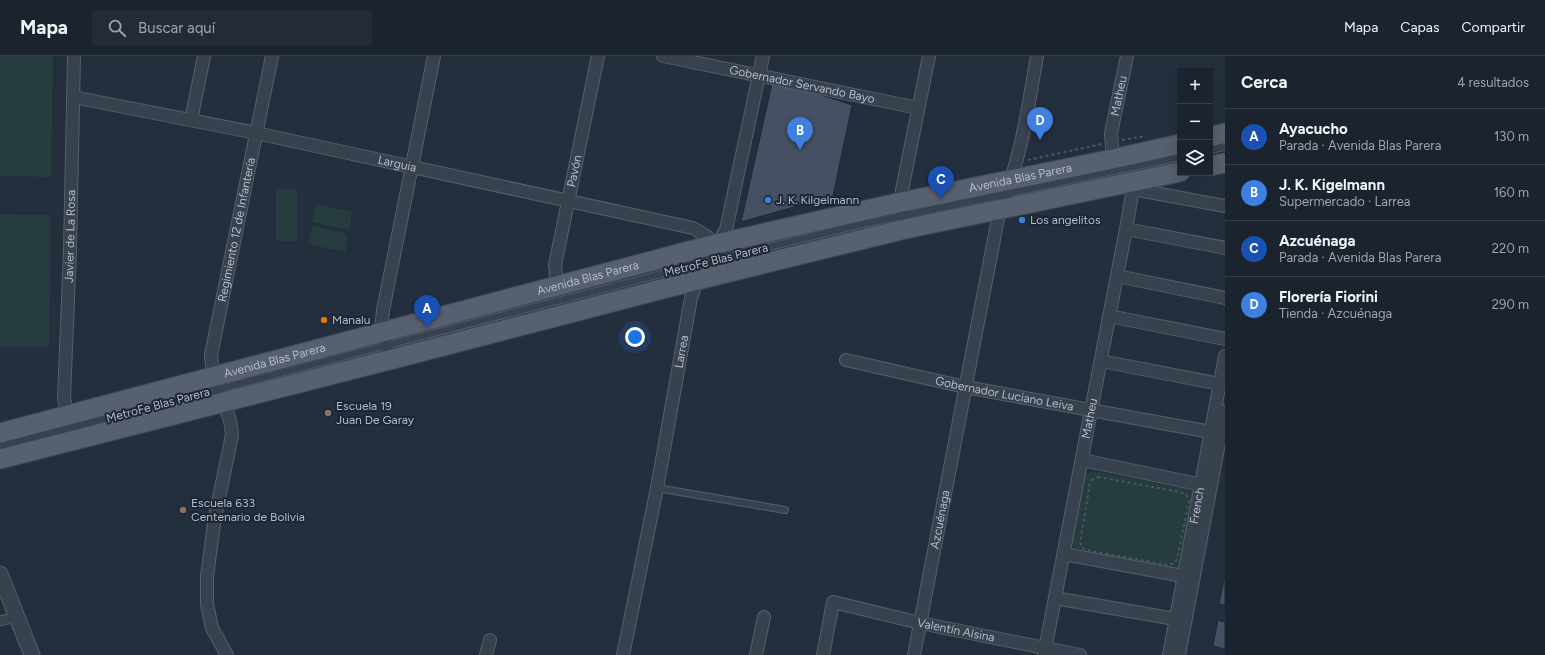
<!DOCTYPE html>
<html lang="es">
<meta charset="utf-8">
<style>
:root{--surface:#1b232e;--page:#242b36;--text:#f1f3f6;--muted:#a0a4aa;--line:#39404a;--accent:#8ab4f8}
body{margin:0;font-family:Figtree,sans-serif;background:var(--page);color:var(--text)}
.controls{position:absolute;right:12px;top:12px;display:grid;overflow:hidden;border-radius:0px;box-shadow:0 4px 16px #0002}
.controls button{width:36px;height:36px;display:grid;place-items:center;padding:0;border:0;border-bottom:1px solid var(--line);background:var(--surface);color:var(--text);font:20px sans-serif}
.you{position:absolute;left:635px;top:281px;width:14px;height:14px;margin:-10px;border:3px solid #fff;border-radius:50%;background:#1a73e8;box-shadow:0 0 0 6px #1a73e833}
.badge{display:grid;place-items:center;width:26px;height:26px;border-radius:50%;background:var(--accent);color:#fff;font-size:13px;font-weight:700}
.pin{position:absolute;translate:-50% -33px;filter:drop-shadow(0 1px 2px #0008)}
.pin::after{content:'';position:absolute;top:21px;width:14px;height:12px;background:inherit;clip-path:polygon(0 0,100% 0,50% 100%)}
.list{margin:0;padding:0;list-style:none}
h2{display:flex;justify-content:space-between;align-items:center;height:52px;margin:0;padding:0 16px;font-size:17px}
h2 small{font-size:13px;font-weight:400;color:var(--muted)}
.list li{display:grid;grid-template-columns:26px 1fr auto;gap:12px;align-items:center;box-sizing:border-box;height:56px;padding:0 16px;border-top:1px solid var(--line)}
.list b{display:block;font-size:15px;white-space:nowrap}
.list p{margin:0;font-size:13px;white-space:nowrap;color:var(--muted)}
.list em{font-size:13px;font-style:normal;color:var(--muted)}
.icon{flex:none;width:22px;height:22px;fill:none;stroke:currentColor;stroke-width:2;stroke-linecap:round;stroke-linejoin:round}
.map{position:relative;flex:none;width:1225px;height:599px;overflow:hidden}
header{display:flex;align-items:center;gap:24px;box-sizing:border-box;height:56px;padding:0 20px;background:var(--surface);border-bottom:1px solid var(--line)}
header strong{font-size:19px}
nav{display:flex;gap:22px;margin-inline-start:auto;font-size:14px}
.search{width:280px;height:36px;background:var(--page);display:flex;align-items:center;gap:10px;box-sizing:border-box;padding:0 14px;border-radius:0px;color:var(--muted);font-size:15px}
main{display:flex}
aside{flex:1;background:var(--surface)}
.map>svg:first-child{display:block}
</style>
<header>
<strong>Mapa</strong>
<div class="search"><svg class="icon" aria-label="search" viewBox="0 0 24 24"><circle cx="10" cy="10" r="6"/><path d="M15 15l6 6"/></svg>Buscar aquí</div>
<nav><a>Mapa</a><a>Capas</a><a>Compartir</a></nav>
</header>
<main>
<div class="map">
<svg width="1225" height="599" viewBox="0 0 1225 599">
<rect width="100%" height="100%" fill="#242f3e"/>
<g fill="#263c3f">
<path d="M0,0h53l-2,121 -51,-1z"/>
<rect x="276" y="133" width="21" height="52"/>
<path d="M316,148l36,8 -3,18 -37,-8z"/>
<path d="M0,158l51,1 -2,132h-49z"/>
<path d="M312,170l36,8 -3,18 -37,-8z"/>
<path d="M1093,415l92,17 7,2 3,7 -13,67 -3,5 -104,-17 -3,-7 11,-67 3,-4z"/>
</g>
<g fill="#455162" stroke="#1f2835">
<path d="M773,23l79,26 -19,91 -92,26z"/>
<path d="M1224,523h1v26l-6,-1z"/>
<path d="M1218,564l7,2v27l-12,-3z"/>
</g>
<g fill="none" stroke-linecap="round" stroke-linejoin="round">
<g stroke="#565f6c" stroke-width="8">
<g id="service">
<path d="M1210,94l15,-3"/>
<path d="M0,390l707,-184 152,-37 321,-68"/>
<path d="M657,432l128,22"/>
</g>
</g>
<g stroke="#565f6c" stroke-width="11">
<path id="pedestrian" d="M0,565l17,-4"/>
</g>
<g stroke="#565f6c" stroke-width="14">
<g id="minor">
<path id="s1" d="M663,0l255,52"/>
<path id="s2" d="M73,41l183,36 437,95 12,7 11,9"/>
<path d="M191,64l13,-64"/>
<path id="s3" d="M1113,103l-2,-26 16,-77"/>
<path d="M1133,133l92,17"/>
<path d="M905,173l-3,-39 27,-134"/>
<path d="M1126,173l99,19"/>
<path d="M1117,220l108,22"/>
<path id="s4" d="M557,230l-2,-21 43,-209"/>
<path d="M1109,260l116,23"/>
<path d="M389,304l-7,-40 1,-10 51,-254"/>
<path id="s5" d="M846,304l119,27 246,45"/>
<path d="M1101,305l124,24"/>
<path id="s6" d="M67,360l-3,-18 6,-148 4,-194"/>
<path d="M1082,404l126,26"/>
<path d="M1064,498l119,22"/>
<path d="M1055,542l120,21"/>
<path id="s7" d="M227,599l-15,-27 -5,-24v-28l8,-59 17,-82c-1,-21 -8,-27 -15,-45 -4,-11 -5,-23 -6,-35l61,-299"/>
<path d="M486,599l4,-15"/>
<path id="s8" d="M623,599l34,-167 34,-190c8,-25 21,-47 35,-68l37,-174"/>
<path d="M756,599l8,-38"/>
<path id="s9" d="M823,599l10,-53 87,21 160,32"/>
<path id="s10" d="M914,599l86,-447c21,-47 28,-101 37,-152"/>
<path id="s11" d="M1044,599l82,-426 7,-40 -1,-7"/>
<path id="s12" d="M1169,599l56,-299"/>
<path d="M1179,599l46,-244"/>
</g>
</g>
<g stroke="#565f6c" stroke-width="17">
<path id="tertiary" d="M0,518l32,81"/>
</g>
<g stroke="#414a57" stroke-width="21">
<g id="primary">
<path d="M1210,81l15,-4"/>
<path d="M1210,110l15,-3"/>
<path id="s13" d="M0,377l716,-189 186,-42 211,-43 67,-15"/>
<path d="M0,403l389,-99 308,-80 208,-51 275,-57"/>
</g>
</g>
<g stroke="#44595c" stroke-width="2" stroke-dasharray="3 3" stroke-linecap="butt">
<path d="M1122,84l23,-4"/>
<path d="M1028,104l74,-16"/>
<path d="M1098,421l82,15 6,3 3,6 -12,58 -3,4 -6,2 -82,-15 -4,-2 -2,-6 10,-59 2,-3z"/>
</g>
<use href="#service" stroke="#38414e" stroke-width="6"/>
<use href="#pedestrian" stroke="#38414e" stroke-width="9"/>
<use href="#minor" stroke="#38414e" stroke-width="12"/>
<use href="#tertiary" stroke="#38414e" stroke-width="15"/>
<use href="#primary" stroke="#56606e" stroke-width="19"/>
</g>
<g fill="#3f7fe0" stroke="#1d2633" stroke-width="1.5">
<circle cx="768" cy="144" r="4"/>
<circle cx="1022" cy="164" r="4"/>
</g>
<circle fill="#e8710a" stroke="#1d2633" stroke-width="1.5" cx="324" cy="264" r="4"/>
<g fill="#8d6e63" stroke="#1d2633" stroke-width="1.5">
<circle cx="328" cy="357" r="4"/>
<circle cx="183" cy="454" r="4"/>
</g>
<g text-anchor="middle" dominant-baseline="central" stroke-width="4" stroke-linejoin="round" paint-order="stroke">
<g font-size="12" fill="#b4bcc9" stroke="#1d2633">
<text stroke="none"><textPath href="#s1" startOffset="142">Gobernador Servando Bayo</textPath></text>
<text stroke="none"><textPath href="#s3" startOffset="64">Matheu</textPath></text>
<text stroke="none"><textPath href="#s2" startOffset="331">Larguia</textPath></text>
<text stroke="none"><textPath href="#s4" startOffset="117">Pavón</textPath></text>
<text stroke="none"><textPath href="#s13" startOffset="1052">Avenida Blas Parera</textPath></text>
<text stroke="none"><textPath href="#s7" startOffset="438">Regimiento 12 de Infantería</textPath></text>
<text stroke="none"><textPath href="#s6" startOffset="180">Javier de La Rosa</textPath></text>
<text transform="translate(716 204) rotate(-14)">MetroFe Blas Parera</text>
<text stroke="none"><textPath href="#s13" startOffset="608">Avenida Blas Parera</textPath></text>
<text stroke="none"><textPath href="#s8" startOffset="309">Larrea</textPath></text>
<text stroke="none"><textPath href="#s13" startOffset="284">Avenida Blas Parera</textPath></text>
<text stroke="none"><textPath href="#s5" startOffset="162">Gobernador Luciano Leiva</textPath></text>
<text transform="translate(158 349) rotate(-15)">MetroFe Blas Parera</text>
<text stroke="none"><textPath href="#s11" startOffset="241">Matheu</textPath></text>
<text stroke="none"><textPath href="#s12" startOffset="152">French</textPath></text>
<text stroke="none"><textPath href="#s10" startOffset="138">Azcuénaga</textPath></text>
<text stroke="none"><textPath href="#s9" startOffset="180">Valentín Alsina</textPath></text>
</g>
<g font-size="12" fill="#b4bcc9" stroke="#1d2633" text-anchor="start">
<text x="776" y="144">J. K. Kilgelmann</text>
<text x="1030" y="164">Los angelitos</text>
<text x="332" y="264">Manalu</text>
<text x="336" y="350">Escuela 19<tspan x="336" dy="14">Juan De Garay</tspan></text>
<text x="191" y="447">Escuela 633<tspan x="191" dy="14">Centenario de Bolivia</tspan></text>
</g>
</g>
</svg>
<div class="controls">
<button>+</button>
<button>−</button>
<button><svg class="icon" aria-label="layers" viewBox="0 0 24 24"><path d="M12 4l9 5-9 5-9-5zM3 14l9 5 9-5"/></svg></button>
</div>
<div class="you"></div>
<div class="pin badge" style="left:427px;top:272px;background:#1a4fb4">A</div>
<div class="pin badge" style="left:800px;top:94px;background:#3f7fe0">B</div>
<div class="pin badge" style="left:941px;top:143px;background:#1a4fb4">C</div>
<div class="pin badge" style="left:1040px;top:84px;background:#3f7fe0">D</div>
</div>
<aside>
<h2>Cerca<small>4 resultados</small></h2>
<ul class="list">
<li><span class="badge" style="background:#1a4fb4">A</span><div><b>Ayacucho</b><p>Parada · Avenida Blas Parera</p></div><em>130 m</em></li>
<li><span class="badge" style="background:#3f7fe0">B</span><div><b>J. K. Kigelmann</b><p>Supermercado · Larrea</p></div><em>160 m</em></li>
<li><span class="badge" style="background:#1a4fb4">C</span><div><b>Azcuénaga</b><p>Parada · Avenida Blas Parera</p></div><em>220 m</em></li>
<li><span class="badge" style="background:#3f7fe0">D</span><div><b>Florería Fiorini</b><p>Tienda · Azcuénaga</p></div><em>290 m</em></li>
</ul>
</aside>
</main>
